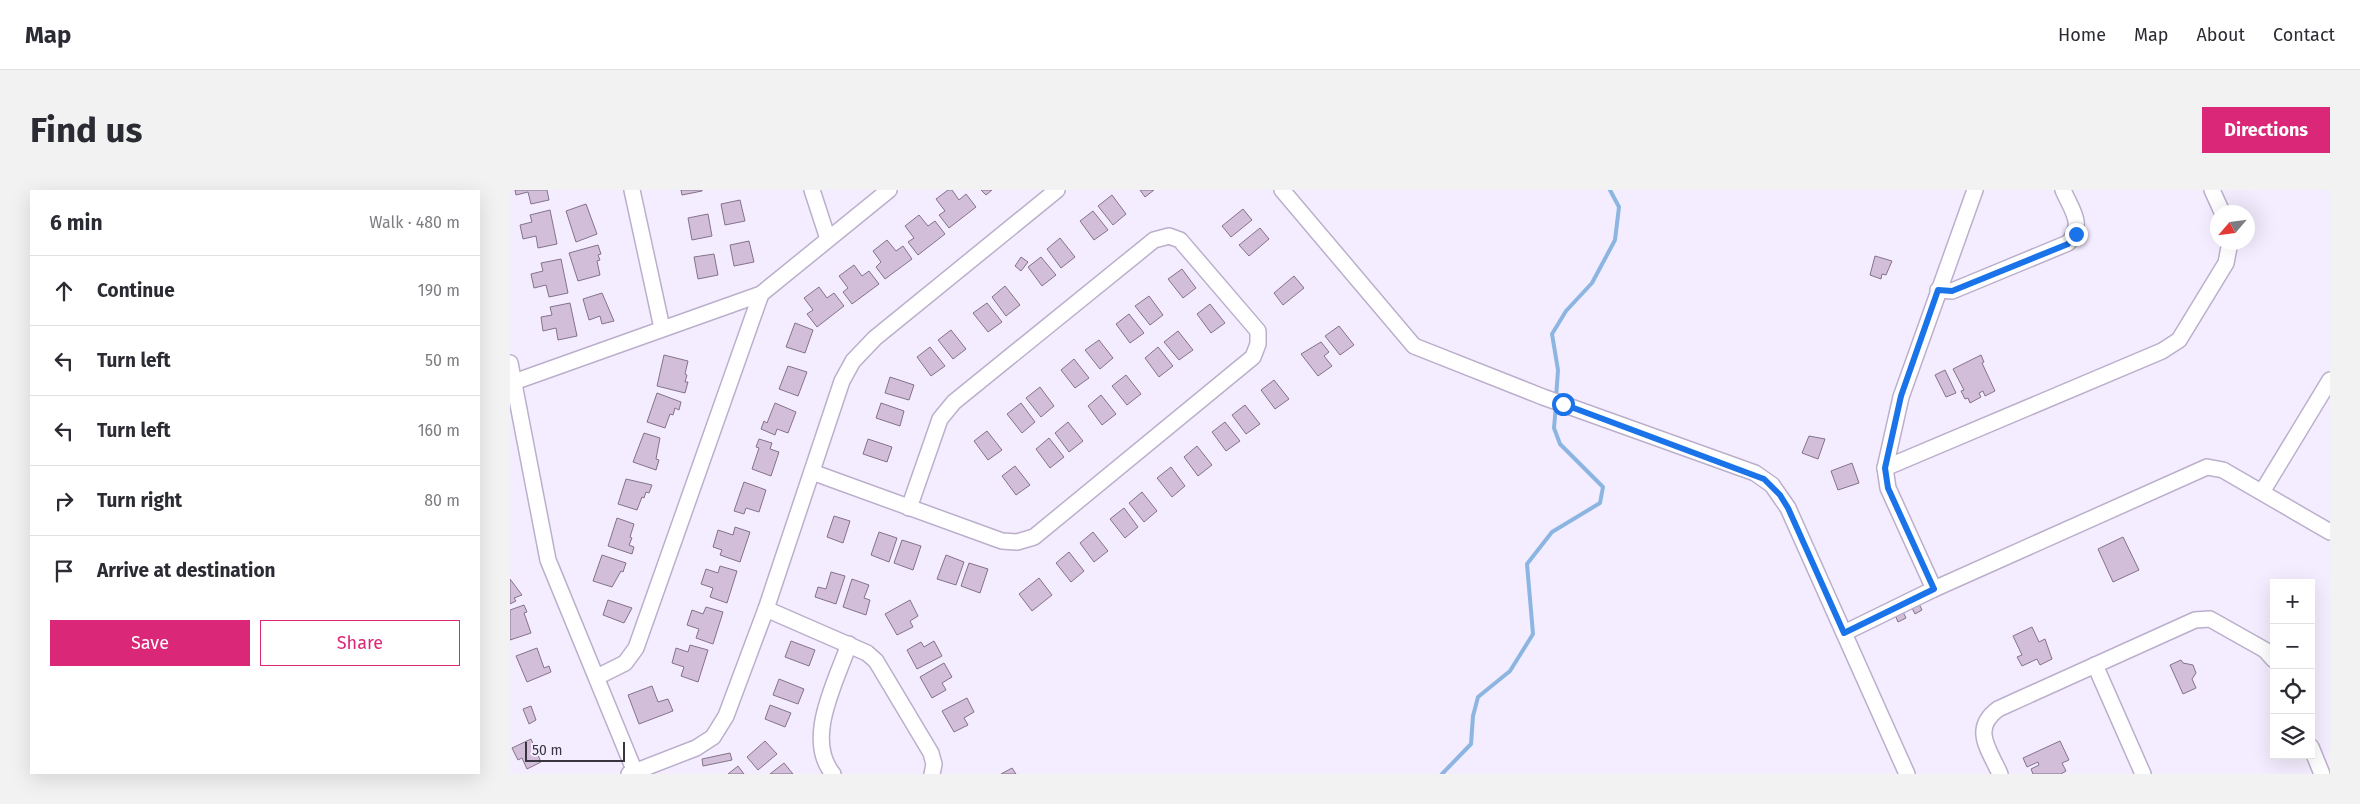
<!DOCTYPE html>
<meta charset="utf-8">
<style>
:root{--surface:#fff;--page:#f2f2f3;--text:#2b2b33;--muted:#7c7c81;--line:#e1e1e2;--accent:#db2777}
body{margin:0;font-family:"Fira Sans",sans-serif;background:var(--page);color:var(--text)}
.controls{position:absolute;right:15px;bottom:15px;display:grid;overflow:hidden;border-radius:0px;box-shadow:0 5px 20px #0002}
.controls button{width:45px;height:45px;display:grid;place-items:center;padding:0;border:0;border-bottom:1px solid var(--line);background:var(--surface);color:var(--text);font:25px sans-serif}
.compass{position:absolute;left:1700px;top:15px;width:45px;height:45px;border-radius:50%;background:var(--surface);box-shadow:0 5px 20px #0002;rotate:242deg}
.scale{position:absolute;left:15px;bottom:12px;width:100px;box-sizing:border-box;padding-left:5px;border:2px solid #383440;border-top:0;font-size:14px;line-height:18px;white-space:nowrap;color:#383440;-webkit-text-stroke:4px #f4edff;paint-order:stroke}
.stop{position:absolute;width:15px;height:15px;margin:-11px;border:4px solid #1a73e8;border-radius:50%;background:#fff}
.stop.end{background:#1a73e8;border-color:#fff;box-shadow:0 1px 5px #0008}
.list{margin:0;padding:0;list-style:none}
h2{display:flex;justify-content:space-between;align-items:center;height:65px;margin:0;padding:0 20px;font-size:21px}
h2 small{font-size:16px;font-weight:400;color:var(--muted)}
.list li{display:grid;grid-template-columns:32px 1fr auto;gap:15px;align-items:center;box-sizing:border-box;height:70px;padding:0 20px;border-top:1px solid var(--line)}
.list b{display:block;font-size:19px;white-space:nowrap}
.list em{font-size:16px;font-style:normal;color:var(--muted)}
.actions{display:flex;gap:10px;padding:15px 20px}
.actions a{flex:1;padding:11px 0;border:1px solid var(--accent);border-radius:0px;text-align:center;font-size:18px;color:var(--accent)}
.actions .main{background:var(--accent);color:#fff}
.icon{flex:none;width:28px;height:28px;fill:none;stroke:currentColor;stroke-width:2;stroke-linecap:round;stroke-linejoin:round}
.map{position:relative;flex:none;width:1820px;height:584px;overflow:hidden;border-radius:0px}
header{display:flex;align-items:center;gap:30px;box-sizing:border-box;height:70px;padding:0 25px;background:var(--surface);border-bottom:1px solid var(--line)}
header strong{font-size:24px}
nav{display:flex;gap:28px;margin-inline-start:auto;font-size:18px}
.intro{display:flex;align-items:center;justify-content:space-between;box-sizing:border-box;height:120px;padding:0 30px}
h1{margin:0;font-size:35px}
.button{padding:12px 22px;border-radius:0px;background:var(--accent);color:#fff;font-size:18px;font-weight:700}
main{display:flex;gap:30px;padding:0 30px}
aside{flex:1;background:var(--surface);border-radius:0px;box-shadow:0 5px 20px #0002}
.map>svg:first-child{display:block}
</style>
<header>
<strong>Map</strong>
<nav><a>Home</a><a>Map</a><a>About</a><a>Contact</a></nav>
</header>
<div class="intro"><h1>Find us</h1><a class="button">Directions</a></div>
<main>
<aside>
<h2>6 min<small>Walk · 480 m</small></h2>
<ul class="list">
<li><svg class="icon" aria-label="ahead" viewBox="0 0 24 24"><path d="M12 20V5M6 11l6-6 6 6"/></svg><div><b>Continue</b></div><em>190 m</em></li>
<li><svg class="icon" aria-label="left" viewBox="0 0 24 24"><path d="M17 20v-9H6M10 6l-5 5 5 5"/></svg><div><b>Turn left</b></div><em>50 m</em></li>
<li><svg class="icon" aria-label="left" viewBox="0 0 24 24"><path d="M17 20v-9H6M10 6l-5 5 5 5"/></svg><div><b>Turn left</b></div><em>160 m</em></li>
<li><svg class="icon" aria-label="right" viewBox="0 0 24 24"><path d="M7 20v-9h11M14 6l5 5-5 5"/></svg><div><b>Turn right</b></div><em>80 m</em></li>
<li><svg class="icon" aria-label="arrive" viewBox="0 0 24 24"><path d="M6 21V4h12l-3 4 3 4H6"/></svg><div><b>Arrive at destination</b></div></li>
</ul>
<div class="actions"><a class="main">Save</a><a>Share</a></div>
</aside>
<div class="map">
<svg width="1820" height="584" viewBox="0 0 1820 584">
<rect width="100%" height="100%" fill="#f4edff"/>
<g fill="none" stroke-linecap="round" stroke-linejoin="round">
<g stroke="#8cb6e1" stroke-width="4">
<path d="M1046,208l2,-28 -6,-36 14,-23 26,-28 23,-43 4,-33 -9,-17"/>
<path d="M932,584l29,-30 2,-28 5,-19 32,-26 23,-37 -6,-70 25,-32 48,-29 3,-16 -43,-43 -6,-16 2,-23"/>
</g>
</g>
<g fill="#d2bed9" stroke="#84728b">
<path d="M5,0h32l2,10 -18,4 -3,-12 -12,3z"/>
<path d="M171,0h21v1l-20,4z"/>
<path d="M438,0h4l7,10 7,-6 10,13 -27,21 -10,-13 6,-4 -9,-12z"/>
<path d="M471,0h11l-6,5z"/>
<path d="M630,0h14l-9,7z"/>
<path d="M602,5l14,19 -13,11 -15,-19z"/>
<path d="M230,10l5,21 -20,4 -4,-21z"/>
<path d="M76,14l11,30 -21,8 -10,-31z"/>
<path d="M733,19l9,11 -21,17 -9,-11z"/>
<path d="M40,20l7,34 -19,4 -2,-12 -13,3 -3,-14 12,-3 -2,-7z"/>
<path d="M583,21l15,19 -14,10 -14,-19z"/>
<path d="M198,24l4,22 -20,4 -4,-22z"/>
<path d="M409,25l9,11 7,-5 10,13 -27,21 -10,-13 6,-4 -9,-12z"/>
<path d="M750,38l9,11 -20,17 -10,-11z"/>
<path d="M550,48l15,19 -14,11 -14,-19z"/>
<path d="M377,50l9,11 7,-5 9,13 -27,20 -9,-12 5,-5 -8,-11z"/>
<path d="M239,51l5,21 -20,4 -4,-21z"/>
<path d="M88,55l3,9 -3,1 2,5 -3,1 3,14 -22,6 -9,-28z"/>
<path d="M204,64l4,21 -20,4 -4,-22z"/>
<path d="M1365,66l17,5 -6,14 -4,-1 -1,5 -11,-4z"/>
<path d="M511,67l7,5 -7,9 -6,-5z"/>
<path d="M531,67l15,18 -14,11 -14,-19z"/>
<path d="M51,69l7,34 -19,4 -3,-12 -12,3 -3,-14 12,-3 -2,-8z"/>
<path d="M344,75l8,11 7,-5 10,13 -27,20 -9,-12 5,-4 -9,-12z"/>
<path d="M672,79l14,19 -13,10 -15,-19z"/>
<path d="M784,86l10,12 -21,17 -9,-12z"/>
<path d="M495,96l15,19 -14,11 -14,-19z"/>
<path d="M309,97l8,11 7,-5 10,13 -27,21 -10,-13 6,-4 -9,-12z"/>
<path d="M92,103l12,28 -12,3 -2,-8 -11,4 -6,-21z"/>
<path d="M639,106l14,19 -13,10 -15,-19z"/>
<path d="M60,113l7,33 -19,4 -2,-12 -13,3 -2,-14 11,-2 -2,-8z"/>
<path d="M477,113l15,19 -14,10 -15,-19z"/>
<path d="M700,114l15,19 -14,10 -14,-19z"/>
<path d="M619,124l15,19 -14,10 -14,-19z"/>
<path d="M285,133l18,7 -8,23 -19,-6z"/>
<path d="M829,136l15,19 -14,10 -15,-19z"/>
<path d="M441,140l15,19 -13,10 -15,-19z"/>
<path d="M668,141l15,19 -14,10 -15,-18z"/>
<path d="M589,150l14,18 -13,11 -15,-19z"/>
<path d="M811,152l8,10 -5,4 8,10 -14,10 -17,-22z"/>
<path d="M420,157l15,19 -14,10 -14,-19z"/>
<path d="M648,157l15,19 -14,11 -14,-19z"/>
<path d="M154,165l24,6 -3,13 2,1 -2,7h3l-3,11 -28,-7z"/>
<path d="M1471,165l3,7 -2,1 13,28 -10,5 -2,-5 -4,2 2,4 -11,6 -2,-5 -3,1 -4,-8 3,-1 -11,-21z"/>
<path d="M564,169l15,19 -14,10 -14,-18z"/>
<path d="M278,176l19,6 -9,24 -19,-7z"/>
<path d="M1435,180l11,23 -10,4 -11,-22z"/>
<path d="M616,185l15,19 -14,11 -15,-19z"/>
<path d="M380,187l24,8 -5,15 -24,-7z"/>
<path d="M764,190l15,19 -14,10 -14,-19z"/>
<path d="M530,197l14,19 -13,11 -15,-19z"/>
<path d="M147,203l24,9 -2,8 -4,-2 -2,7 -3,-1 -5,14 -18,-6z"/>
<path d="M591,205l15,19 -14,11 -14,-19z"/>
<path d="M265,213l21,9 -8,21 -11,-4 -2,6 -14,-6 3,-8 3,2z"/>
<path d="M371,213l23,8 -4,15 -24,-8z"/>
<path d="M511,213l14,19 -13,11 -15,-19z"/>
<path d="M735,215l15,19 -14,10 -14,-19z"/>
<path d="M558,232l15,19 -14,11 -14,-19z"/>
<path d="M715,232l15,19 -14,10 -14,-19z"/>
<path d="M477,241l15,19 -14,10 -14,-19z"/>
<path d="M134,243l16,5 -4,21 3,1 -3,10 -23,-8z"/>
<path d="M1299,246l16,3 -7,20 -16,-6z"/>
<path d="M539,248l15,19 -14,11 -14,-19z"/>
<path d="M249,249l13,4 -2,6 9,3 -8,24 -19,-7 7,-21 -3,-1z"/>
<path d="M358,249l24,8 -5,15 -24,-8z"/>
<path d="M687,256l15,19 -14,11 -14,-19z"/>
<path d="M1342,273l7,20 -21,7 -7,-19z"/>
<path d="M505,276l15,19 -14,10 -14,-19z"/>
<path d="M661,277l14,19 -13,11 -15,-19z"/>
<path d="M116,289l26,6 -3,8 -3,-1 -2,6 -2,-1 -5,13 -19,-6z"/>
<path d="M234,292l22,8 -7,22 -13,-4 -2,6 -10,-3z"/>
<path d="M632,302l15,19 -13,11 -15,-19z"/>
<path d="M614,318l14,19 -13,11 -15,-19z"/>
<path d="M324,326l16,5 -7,22 -16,-6z"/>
<path d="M107,328l17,6 -4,13 2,1 -3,7 5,2 -2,7 -24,-8z"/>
<path d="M225,337l15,5 -10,30 -20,-7 2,-5 -9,-3 5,-17 15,5z"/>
<path d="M369,342l18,6 -8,24 -18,-7z"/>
<path d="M583,342l15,19 -14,11 -14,-19z"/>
<path d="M1613,347l16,33 -26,12 -15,-33z"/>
<path d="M392,350l19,6 -8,24 -19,-7z"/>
<path d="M559,362l15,19 -13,11 -15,-19z"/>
<path d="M92,365l24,8 -3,9 -2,-1 -9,16 -19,-6z"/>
<path d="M436,365l18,7 -8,23 -19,-6z"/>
<path d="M459,373l19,6 -8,24 -19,-7z"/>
<path d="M210,376l17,5 -10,32 -17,-6 3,-9 -12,-4 5,-15 12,4z"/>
<path d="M321,382l14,4 -9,28 -21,-7 3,-10 8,2z"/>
<path d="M529,388l13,17 -20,16 -13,-17z"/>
<path d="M0,389l12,16 -8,3 2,3 -6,3z"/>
<path d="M342,389l17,6 -5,13 6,2 -4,15 -23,-8z"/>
<path d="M98,410l24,8 -8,15 -21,-8z"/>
<path d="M400,410l8,16 -8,5 3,6 -16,8 -12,-21z"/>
<path d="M1409,414l3,6 -7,4 -3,-6z"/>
<path d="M14,415l3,7 -3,1 7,20 -21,7v-30z"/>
<path d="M196,417l17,5 -10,32 -17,-6 3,-9 -12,-4 5,-15 11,4z"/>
<path d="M1393,422l3,6 -8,4 -3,-7z"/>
<path d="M1522,437l7,15 6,-3 7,20 -12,6 -3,-6 -15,7 -5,-9 5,-2 -9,-19z"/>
<path d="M281,451l24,9 -6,16 -24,-9z"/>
<path d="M424,451l8,15 -25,13 -10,-19 14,-8 3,5z"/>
<path d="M180,455l18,5 -10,32 -17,-6 3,-9 -12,-4 4,-15 12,4z"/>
<path d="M27,458l7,20 5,-2 2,6 -24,10 -11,-26z"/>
<path d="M1671,470l2,3 10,2 3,8 -4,6 4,9 -13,6 -13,-29z"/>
<path d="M434,473l8,14 -10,6 4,7 -14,8 -12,-21z"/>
<path d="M269,489l25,10 -6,15 -25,-9z"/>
<path d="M142,496l6,16 10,-3 5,12 -34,13 -11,-29z"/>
<path d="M457,508l7,14 -10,6 4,7 -14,7 -12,-21z"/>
<path d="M260,515l21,8 -6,14 -20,-8z"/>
<path d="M21,516l5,14 -7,4 -6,-15z"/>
<path d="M21,549l10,23 -14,7 -5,-11 -4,2 -6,-12z"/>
<path d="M255,551l12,13 -19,16 -11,-13z"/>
<path d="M1550,551l9,19 -7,3 4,8 -5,3h-28l-2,-5 8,-4 -1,-3 -11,5 -4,-9z"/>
<path d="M220,563l2,7 -29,6 -1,-7z"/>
<path d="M274,573l9,11h-23z"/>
<path d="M228,576l6,8h-16z"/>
<path d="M502,578l4,6h-15z"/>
</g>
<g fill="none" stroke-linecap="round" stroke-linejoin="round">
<g stroke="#bbafcc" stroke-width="18">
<g id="street">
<path d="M122,0l30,138"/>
<path d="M302,0l16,49"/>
<path d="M772,0l132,156 129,51 212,76 17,12 16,23 119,266"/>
<path d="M1702,0l10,22"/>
<path d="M1428,100l14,1 116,-48c17,-19 4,-32 -5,-53"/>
<path d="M0,173l38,197 87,212"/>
<path d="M4,192l247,-88 128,-104"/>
<path d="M1375,278l277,-117 17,-11 47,-77 4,-21"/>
<path d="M302,282l190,69 15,1 17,-5 219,-180 5,-13v-13l-78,-91 -11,-4 -15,4 -200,162 -14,17 -31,89"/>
<path d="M1752,302l68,-112"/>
<path d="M1424,399l-46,-101 -3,-20 16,-71 74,-207"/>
<path d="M256,419l101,44 9,8 55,92 3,11 -2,10"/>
<path d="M1334,443l90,-44 273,-122 16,3 107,62"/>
<path d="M1585,475l48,109"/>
<path d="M87,487l28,-14 11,-15 125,-354"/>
<path d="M1801,557l11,27"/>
<path d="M119,584l67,-26 17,-11 13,-21 40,-107 76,-228 11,-20 22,-23 182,-148"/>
<path d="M323,584c-29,-35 3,-92 16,-130"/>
<path d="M1490,584c-11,-25 -29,-45 -2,-65l197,-89 15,-1 55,31 9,10"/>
</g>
</g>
<use href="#street" stroke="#fff" stroke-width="15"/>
</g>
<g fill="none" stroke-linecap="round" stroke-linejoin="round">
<path stroke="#1a73e8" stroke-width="6" d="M1053,214l201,75 16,16 8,13 56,125 90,-44 -46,-101 -3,-20 16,-72 37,-106 14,1 116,-47 8,-10"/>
</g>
</svg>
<div class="controls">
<button>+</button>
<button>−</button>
<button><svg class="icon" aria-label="locate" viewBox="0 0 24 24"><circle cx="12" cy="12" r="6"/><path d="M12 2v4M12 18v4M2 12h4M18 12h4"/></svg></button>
<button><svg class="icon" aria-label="layers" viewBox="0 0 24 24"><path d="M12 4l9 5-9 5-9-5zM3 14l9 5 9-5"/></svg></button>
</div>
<svg class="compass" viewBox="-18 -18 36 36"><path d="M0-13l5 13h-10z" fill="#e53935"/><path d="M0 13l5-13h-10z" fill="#7c7c81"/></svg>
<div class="scale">50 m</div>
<div class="stop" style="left:1053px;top:214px"></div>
<div class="stop end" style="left:1566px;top:44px"></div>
</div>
</main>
